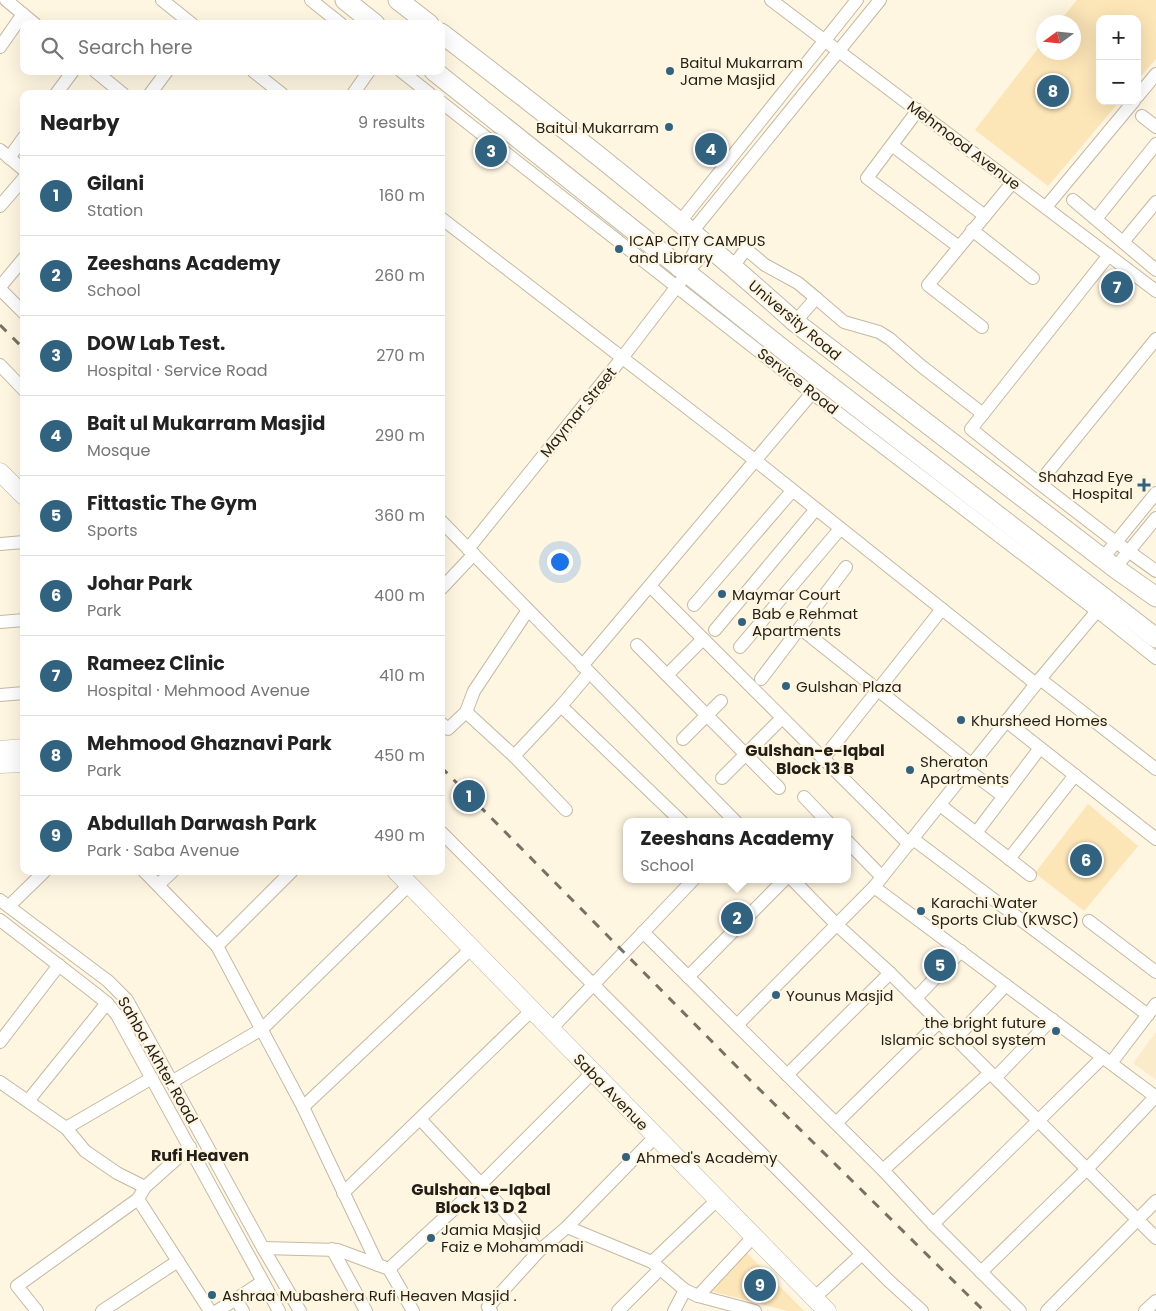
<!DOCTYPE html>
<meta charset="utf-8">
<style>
:root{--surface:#fff;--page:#f2f2f2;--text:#222;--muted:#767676;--line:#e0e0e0;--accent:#316280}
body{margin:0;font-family:Poppins,sans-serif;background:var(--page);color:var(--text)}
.controls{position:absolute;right:15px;top:15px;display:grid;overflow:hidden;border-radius:10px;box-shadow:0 5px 20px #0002}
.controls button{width:45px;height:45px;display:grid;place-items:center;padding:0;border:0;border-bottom:1px solid var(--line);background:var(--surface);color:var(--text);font:25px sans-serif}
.compass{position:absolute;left:1036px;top:15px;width:45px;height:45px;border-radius:50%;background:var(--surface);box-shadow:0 5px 20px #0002;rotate:255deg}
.you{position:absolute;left:559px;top:561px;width:18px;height:18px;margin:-12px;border:4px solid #fff;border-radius:50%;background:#1a73e8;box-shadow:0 0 0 8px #1a73e833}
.badge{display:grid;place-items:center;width:32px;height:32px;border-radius:50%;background:var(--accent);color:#fff;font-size:16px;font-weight:700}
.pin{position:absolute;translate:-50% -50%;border:2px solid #fff;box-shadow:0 1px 5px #0006}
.popup{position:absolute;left:623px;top:818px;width:228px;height:65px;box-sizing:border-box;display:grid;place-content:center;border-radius:10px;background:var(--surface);filter:drop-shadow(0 1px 4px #0005);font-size:16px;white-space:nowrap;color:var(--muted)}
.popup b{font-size:19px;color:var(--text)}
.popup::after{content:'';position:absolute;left:50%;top:100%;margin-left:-10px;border:10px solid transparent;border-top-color:var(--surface)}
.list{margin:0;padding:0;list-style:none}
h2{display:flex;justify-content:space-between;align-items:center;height:65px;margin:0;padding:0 20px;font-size:21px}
h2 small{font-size:16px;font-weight:400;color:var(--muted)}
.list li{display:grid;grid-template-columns:32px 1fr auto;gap:15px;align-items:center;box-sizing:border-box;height:80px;padding:0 20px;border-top:1px solid var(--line)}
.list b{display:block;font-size:19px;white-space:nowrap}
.list p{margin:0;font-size:16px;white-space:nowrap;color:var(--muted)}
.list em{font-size:16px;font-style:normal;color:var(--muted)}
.icon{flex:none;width:28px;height:28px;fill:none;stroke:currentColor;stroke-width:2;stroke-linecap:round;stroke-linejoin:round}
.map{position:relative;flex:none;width:1156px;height:1311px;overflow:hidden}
.search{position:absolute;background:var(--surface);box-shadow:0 5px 20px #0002;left:20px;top:20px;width:425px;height:55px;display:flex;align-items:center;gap:12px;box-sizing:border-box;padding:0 18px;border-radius:10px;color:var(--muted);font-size:19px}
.panel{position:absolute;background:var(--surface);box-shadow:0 5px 20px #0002;left:20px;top:90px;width:425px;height:785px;border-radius:10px}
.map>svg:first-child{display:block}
</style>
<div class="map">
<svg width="1156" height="1311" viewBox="0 0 1156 1311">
<rect width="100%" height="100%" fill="#fff6e2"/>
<path fill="#faebcb" d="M1156,1032v48l-23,-17z"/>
<g fill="#fce5b6">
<path d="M1077,0h79v59l-19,22v-62h-37v82h20l-72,85 -73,-56 68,-88 1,10h30v-30h-15z"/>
<path d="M1088,804l50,42 -54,65 -49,-38z"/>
<path d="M744,1250l60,61h-16l-81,-21z"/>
</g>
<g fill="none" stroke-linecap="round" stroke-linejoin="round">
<g stroke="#c4b9a1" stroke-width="14">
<g id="street">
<path d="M6,0l29,24"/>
<path d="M162,0l30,24"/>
<path d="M311,0l30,24"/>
<path d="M771,0l385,291"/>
<path d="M0,47l23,-33"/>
<path d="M95,71l28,23"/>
<path d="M253,71l29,23"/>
<path d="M401,71l29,23"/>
<path d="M56,94l17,-23"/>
<path d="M150,94l17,-23"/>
<path d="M353,94l16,-23"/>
<path d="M1137,97l19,-23"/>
<path d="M441,102l371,291 285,218 59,47"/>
<path d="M918,110l-51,68 92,69"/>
<path d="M1142,116l14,11"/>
<path d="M893,146l92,70"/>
<path d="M0,150l24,20"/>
<path d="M9,158l15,-21"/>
<path d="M1073,200l83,70"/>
<path d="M0,206l24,-28"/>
<path d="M1046,207l88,-106"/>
<path d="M441,218l315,243 280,223"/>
<path d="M1096,219l60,-75"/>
<path d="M679,223l178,-223"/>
<path d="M972,230l61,48"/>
<path d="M691,233l189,-233"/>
<path d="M1123,242l33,-40"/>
<path d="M732,268l14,-19 19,16 33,18 18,15"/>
<path d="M0,287l24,-29"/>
<path d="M0,289l24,24"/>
<path d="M795,322l21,-24 28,24 35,10 11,7 30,26 63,49"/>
<path d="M982,327l-54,-42 84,-102"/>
<path d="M1156,339l-117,144 78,60 39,28"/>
<path d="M0,365l24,25"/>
<path d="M1039,483l-68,-54 138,-174"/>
<path d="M441,521l295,301"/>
<path d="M0,544l24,-2"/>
<path d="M468,549l154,-191 59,-77"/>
<path d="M1103,558l53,-65"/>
<path d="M1115,568l41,-50"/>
<path d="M650,586l259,258"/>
<path d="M441,589l33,-35"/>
<path d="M694,605l98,-114"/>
<path d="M0,622l24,-2"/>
<path d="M800,628l172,137"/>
<path d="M715,630l101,-121"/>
<path d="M637,645l142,143"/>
<path d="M740,647l100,-118"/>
<path d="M582,666l230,-273"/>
<path d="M667,675l36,-36"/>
<path d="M761,679l85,-112"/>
<path d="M1040,679l116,90"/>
<path d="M0,695l24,-2"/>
<path d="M561,706l121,116"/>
<path d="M466,712l48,44 52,54"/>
<path d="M1006,721l150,118"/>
<path d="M441,723l7,6 18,-17 8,-21 54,-81"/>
<path d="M683,739l38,-38"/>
<path d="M514,756l47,-50 28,-33"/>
<path d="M823,759l119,-150"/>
<path d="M968,770l35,26"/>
<path d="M722,778l60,-60"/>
<path d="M804,797l24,25"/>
<path d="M940,805l90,70"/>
<path d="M441,832l447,448 34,31"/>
<path d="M976,833l64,-85"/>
<path d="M913,839l235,176"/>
<path d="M847,841l35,36"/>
<path d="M1009,859l66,-84"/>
<path d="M144,871l73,75 86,161 75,158"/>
<path d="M792,879l45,46 53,48 266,265"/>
<path d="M158,885l15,-14"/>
<path d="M874,887l282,210"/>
<path d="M0,900l108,81 19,19 136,248 37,63"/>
<path d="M9,906l36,-35"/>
<path d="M0,920l92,71 15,12 10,12 162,296"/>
<path d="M1089,921l67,51"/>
<path d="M643,932l240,238 50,54 87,87"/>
<path d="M217,946l75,-75"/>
<path d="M688,977l97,-98"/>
<path d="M916,998l45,-47"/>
<path d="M737,1025l137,-138 166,-208 57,-68"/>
<path d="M550,1030l144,-151"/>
<path d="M956,1038l50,-53"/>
<path d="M0,1042l59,-77"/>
<path d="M1111,1063l45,-59"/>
<path d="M787,1075l103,-102"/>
<path d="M996,1077l56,-58"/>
<path d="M173,1081l89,-52 147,-144"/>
<path d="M0,1082l66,46 19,23 32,22 28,14"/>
<path d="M28,1101l79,-98"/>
<path d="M303,1107l169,-159"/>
<path d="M420,1119l61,65 58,67"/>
<path d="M836,1123l103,-101"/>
<path d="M66,1128l86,-50"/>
<path d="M883,1170l107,-97"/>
<path d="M343,1193l188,-182"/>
<path d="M138,1199l72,112"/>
<path d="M933,1224l170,-167"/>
<path d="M567,1227l85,35 33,28 13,6 57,15"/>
<path d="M263,1248l75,2 51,19 92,-85 111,-111"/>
<path d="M332,1249l34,62"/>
<path d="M652,1262l65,-62"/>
<path d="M389,1269l24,42"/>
<path d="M981,1272l106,-103 68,-72"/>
<path d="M698,1296l56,-60"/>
<path d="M814,1298l48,-44"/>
<path d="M37,1311l-20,-25 121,-87 7,-12 45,-40"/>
<path d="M102,1311l76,-50"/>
<path d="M217,1311l19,-12"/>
<path d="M243,1311l-7,-12 26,-17"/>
<path d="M491,1311l-3,-4 51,-56 28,-24 88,-90"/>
<path d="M618,1311l42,-42"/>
<path d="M674,1311l11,-21"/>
<path d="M1047,1311l109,-110"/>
<path d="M1145,1311l11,-10"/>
</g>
</g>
<g stroke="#c4b9a1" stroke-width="19">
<g id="secondary">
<path d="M0,472l24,24"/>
<path d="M0,750l24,-2"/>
<path d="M0,764l24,-1"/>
<path d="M396,871l431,440"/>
</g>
</g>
<g stroke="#c4b9a1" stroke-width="21">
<g id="primary">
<path d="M345,0l30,24"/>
<path d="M398,0l31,24"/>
<path d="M441,33c121,93 241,187 354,289l320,246 41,29"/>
<path d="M434,71l361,288 361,279"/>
<path d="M679,267c15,-3 20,-11 21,-26"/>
</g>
</g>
<use href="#street" stroke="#fff" stroke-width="12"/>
<use href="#secondary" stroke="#fff" stroke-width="18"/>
<use href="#primary" stroke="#fff" stroke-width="19"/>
<g stroke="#777164" stroke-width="3" stroke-dasharray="9 9" stroke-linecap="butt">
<path d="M0,325l24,24"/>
<path d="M441,767l308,312 235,232"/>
</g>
</g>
<g fill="#316280" stroke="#fff6e2" stroke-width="2">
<circle cx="670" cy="71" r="5"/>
<circle cx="669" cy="127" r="5"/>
<circle cx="619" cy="249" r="5"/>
<path d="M1141.5 477.5h5v5h5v5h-5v5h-5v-5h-5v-5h5z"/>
<circle cx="722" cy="594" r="5"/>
<circle cx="742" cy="622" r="5"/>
<circle cx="786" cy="686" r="5"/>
<circle cx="961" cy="720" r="5"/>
<circle cx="910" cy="770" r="5"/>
<circle cx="921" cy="911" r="5"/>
<circle cx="776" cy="995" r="5"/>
<circle cx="1056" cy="1031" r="5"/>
<circle cx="626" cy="1157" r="5"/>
<circle cx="431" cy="1238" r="5"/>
<circle cx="212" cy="1295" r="5"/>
</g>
<g text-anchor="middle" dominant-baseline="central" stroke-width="4.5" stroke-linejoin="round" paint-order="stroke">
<g font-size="15" fill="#231f16" stroke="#fff6e2" text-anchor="start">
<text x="680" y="62">Baitul Mukarram<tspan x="680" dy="17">Jame Masjid</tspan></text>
<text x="659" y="127" text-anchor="end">Baitul Mukarram</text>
<text x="629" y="240">ICAP CITY CAMPUS<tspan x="629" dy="17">and Library</tspan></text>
<text x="1133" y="476" text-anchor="end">Shahzad Eye<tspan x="1133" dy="17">Hospital</tspan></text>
<text x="732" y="594">Maymar Court</text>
<text x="752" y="613">Bab e Rehmat<tspan x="752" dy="17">Apartments</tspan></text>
<text x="796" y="686">Gulshan Plaza</text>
<text x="971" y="720">Khursheed Homes</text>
<text x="920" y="761">Sheraton<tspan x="920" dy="17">Apartments</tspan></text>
<text x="931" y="902">Karachi Water<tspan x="931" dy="17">Sports Club (KWSC)</tspan></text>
<text x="786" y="995">Younus Masjid</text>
<text x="1046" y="1022" text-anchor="end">the bright future<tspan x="1046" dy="17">Islamic school system</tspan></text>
<text x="636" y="1157">Ahmed's Academy</text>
<text x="441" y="1229">Jamia Masjid<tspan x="441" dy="17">Faiz e Mohammadi</tspan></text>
<text x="222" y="1295">Ashraa Mubashera Rufi Heaven Masjid .</text>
</g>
<g font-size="15" fill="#231f16" stroke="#fff6e2">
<text transform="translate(964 145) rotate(37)">Mehmood Avenue</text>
<text transform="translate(795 320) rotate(40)">University Road</text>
<text transform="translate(798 381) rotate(38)">Service Road</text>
<text transform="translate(578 412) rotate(-51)">Maymar Street</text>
<text transform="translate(158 1060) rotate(60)">Sahba Akhter Road</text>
<text transform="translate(611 1092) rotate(46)">Saba Avenue</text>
</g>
<g font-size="16" font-weight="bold" fill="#231f16" stroke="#fff6e2">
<text x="815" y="750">Gulshan-e-Iqbal<tspan x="815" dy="18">Block 13 B</tspan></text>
<text x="200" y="1155">Rufi Heaven</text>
<text x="481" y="1189">Gulshan-e-Iqbal<tspan x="481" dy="18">Block 13 D 2</tspan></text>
</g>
</g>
</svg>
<div class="controls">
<button>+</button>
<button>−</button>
</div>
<svg class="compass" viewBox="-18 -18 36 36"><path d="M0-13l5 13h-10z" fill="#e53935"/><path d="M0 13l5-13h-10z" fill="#767676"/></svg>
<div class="you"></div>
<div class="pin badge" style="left:469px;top:796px">1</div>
<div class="pin badge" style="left:737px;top:918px">2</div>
<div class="popup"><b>Zeeshans Academy</b>School</div>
<div class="pin badge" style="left:491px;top:151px">3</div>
<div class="pin badge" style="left:711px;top:149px">4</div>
<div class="pin badge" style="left:940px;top:965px">5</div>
<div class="pin badge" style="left:1086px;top:860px">6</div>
<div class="pin badge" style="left:1117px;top:287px">7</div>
<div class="pin badge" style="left:1053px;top:91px">8</div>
<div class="pin badge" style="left:760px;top:1285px">9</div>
<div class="search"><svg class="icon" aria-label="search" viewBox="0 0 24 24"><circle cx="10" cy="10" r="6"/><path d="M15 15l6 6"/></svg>Search here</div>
<section class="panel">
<h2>Nearby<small>9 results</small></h2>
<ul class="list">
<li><span class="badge">1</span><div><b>Gilani</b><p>Station</p></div><em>160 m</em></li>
<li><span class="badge">2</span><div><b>Zeeshans Academy</b><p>School</p></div><em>260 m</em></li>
<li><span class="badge">3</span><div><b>DOW Lab Test.</b><p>Hospital · Service Road</p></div><em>270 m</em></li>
<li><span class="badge">4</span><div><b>Bait ul Mukarram Masjid</b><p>Mosque</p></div><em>290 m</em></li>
<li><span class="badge">5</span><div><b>Fittastic The Gym</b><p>Sports</p></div><em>360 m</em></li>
<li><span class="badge">6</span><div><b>Johar Park</b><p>Park</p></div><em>400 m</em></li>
<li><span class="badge">7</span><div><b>Rameez Clinic</b><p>Hospital · Mehmood Avenue</p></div><em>410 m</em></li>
<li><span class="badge">8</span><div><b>Mehmood Ghaznavi Park</b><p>Park</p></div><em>450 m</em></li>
<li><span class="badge">9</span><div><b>Abdullah Darwash Park</b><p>Park · Saba Avenue</p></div><em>490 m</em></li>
</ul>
</section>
</div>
